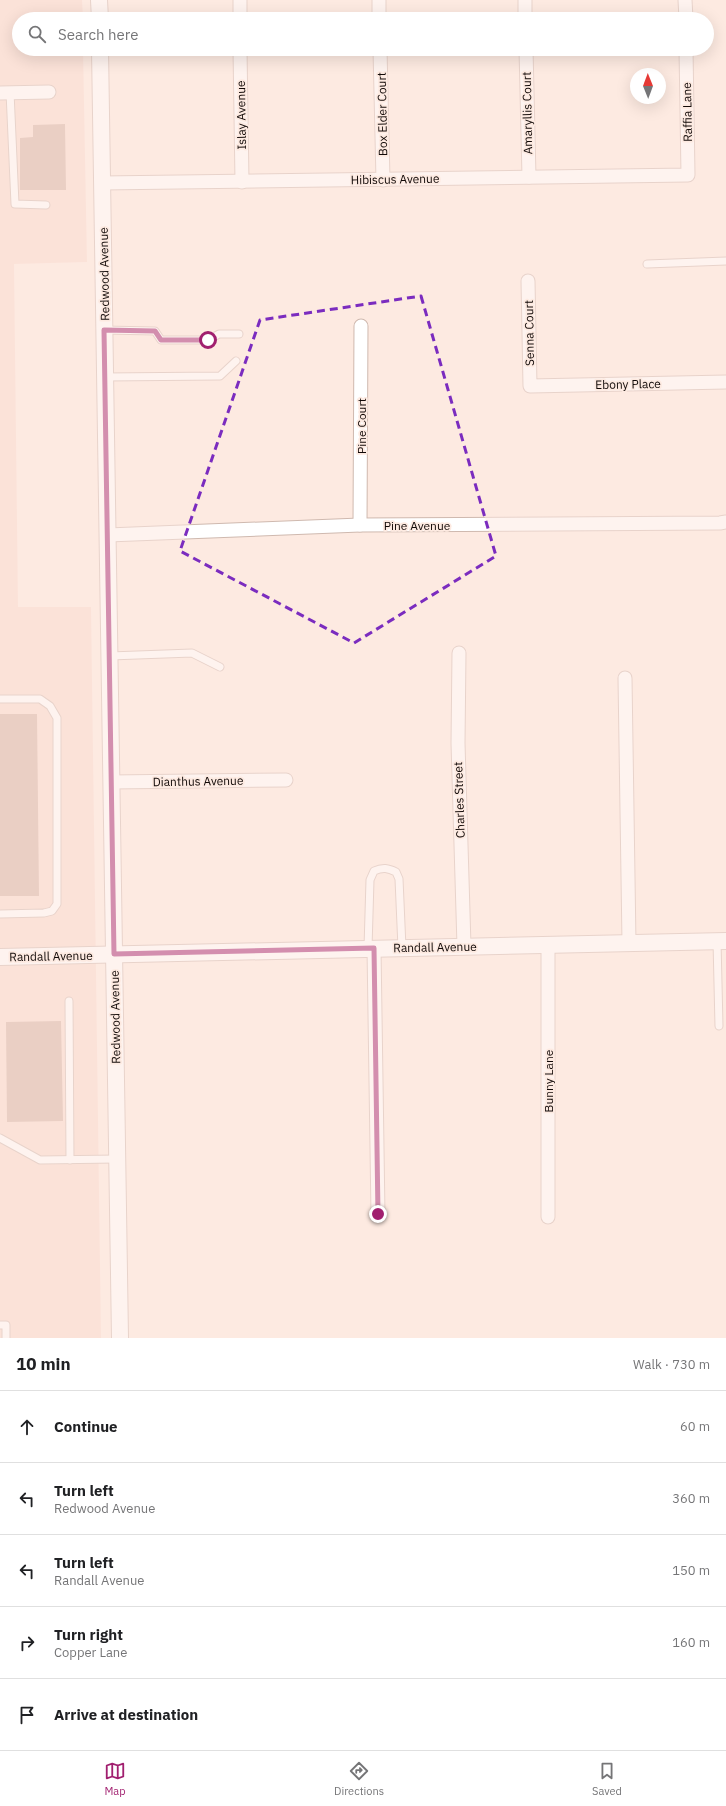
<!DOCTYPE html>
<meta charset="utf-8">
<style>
:root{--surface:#fff;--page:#f6f6f6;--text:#202124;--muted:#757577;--line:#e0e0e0;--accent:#a11f6f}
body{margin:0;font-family:"IBM Plex Sans",sans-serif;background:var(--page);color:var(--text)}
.compass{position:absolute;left:630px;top:68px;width:36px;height:36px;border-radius:50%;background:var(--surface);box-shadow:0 4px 16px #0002;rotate:359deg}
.stop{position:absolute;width:12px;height:12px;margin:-9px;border:3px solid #a11f6f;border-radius:50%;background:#fff}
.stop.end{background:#a11f6f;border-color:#fff;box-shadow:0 1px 4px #0008}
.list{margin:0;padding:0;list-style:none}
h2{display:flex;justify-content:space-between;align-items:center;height:52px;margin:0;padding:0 16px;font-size:17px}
h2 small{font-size:13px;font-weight:400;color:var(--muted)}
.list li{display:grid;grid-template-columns:26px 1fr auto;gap:12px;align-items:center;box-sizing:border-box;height:72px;padding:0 16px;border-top:1px solid var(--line)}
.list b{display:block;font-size:15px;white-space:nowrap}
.list p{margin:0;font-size:13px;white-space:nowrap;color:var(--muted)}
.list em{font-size:13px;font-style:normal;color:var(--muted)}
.icon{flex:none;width:22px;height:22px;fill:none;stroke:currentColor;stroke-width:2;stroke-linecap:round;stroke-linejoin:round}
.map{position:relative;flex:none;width:726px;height:1338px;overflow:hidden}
.search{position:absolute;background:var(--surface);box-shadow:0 4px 16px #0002;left:12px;right:12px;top:12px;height:44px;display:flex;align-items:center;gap:10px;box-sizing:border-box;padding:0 14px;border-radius:22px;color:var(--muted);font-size:15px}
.sheet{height:412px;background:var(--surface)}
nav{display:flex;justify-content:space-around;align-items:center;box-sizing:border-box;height:56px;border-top:1px solid var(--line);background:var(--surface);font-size:11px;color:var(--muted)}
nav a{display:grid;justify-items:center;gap:2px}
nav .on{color:var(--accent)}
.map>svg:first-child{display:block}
</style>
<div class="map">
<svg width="726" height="1338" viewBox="0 0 726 1338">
<rect width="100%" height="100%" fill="#fdeae1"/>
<path fill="#f9dacd" d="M0,0h82l1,19h-64v30h64l4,213 -73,2 4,343h73l10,731h-101z"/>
<g fill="#d2afa0">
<path d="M65,124l1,66h-46v-52l13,-1v-12z"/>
<path d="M0,714h37l2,182h-39z"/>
<path d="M61,1021l2,100 -56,1 -1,-100z"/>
</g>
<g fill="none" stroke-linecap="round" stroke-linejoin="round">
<g stroke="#cfb9af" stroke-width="9">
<g id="service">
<path d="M10,92l5,112 31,1"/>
<path d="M647,264l79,-3"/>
<path d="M104,330l51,1 6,9h47l11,-6h20"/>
<path d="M105,377l115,-1 16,-15"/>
<path d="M110,656l82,-3 28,14"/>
<path d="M0,699h40l10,7 7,12v186l-5,7 -8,2 -44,1"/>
<path d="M717,941l2,85"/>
<path d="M368,948l2,-68 4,-9c9,-4 14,-3 22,1l3,7 3,69"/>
<path d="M69,1001l1,159"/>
<path d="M0,1138l40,22 77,-1"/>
<path d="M0,1325h6v13"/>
</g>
</g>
<g stroke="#cfb9af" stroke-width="15">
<g id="minor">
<path d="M240,0v19"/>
<path d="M379,0v19"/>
<path d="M525,0v19"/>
<path d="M685,0l1,19"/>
<path d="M240,49l2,133"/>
<path d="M380,49l3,131"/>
<path d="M526,49l3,128"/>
<path d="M0,93l49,-1"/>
<path d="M102,183l586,-8 -2,-126"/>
<path d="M528,281l2,105 196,-4"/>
<path d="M360,525l1,-199"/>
<path d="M108,535l252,-10 360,-2 6,-1"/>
<path d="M459,653l-1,90 6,203"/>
<path d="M625,678l4,265"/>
<path d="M111,782l175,-2"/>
<path d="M548,945v272"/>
<path d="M374,948l4,266"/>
</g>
</g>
<g stroke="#cfb9af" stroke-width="18">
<g id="tertiary">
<path d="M99,0l1,19"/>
<path d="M100,49l20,1289"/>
<path d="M0,957l726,-16"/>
</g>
</g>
<use href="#service" stroke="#fff" stroke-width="7"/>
<use href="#minor" stroke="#fff" stroke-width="13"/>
<use href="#tertiary" stroke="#fff" stroke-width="16"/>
</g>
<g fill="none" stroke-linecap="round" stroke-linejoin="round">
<path stroke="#a11f6f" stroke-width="5" d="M208,340h-47l-6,-9 -51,-1 10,624 260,-6 4,266"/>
</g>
<path d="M0 0H726V1338H0ZM421,296l75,260 -142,87 -174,-92 80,-231z" fill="#fdeae1" fill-opacity=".55" fill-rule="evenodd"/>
<path fill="none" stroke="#7b2cbf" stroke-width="3" stroke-dasharray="8 5" stroke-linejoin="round" d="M421,296l75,260 -142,87 -174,-92 80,-231z"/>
<g text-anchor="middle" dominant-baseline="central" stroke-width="3.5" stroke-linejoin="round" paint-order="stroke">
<g font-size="12" fill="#110907" stroke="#fdeae1">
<text transform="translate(687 112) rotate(-91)">Raffia Lane</text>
<text transform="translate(527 113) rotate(-91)">Amaryllis Court</text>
<text transform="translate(382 114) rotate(-91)">Box Elder Court</text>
<text transform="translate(241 115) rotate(-91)">Islay Avenue</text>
<text transform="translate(395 179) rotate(-1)">Hibiscus Avenue</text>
<text transform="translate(104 274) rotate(-91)">Redwood Avenue</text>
<text transform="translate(529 333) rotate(-91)">Senna Court</text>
<text transform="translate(628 384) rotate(-1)">Ebony Place</text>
<text transform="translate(361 426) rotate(-90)">Pine Court</text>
<text x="417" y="525">Pine Avenue</text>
<text transform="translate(198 781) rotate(-1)">Dianthus Avenue</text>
<text transform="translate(459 800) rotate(-92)">Charles Street</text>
<text transform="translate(435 947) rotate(-1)">Randall Avenue</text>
<text transform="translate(51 956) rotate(-1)">Randall Avenue</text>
<text transform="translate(115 1017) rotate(-91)">Redwood Avenue</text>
<text transform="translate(548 1081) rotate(-90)">Bunny Lane</text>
</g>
</g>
</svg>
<svg class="compass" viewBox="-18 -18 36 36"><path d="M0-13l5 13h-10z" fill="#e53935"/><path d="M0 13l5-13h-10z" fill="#757577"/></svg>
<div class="stop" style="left:208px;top:340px"></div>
<div class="stop end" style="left:378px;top:1214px"></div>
<div class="search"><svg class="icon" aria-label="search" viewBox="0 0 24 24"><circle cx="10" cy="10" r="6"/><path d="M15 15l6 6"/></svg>Search here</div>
</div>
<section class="sheet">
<h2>10 min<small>Walk · 730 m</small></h2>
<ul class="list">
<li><svg class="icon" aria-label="ahead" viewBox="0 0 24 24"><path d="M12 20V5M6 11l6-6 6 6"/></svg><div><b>Continue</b></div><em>60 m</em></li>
<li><svg class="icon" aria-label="left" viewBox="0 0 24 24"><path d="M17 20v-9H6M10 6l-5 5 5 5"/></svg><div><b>Turn left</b><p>Redwood Avenue</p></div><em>360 m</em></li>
<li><svg class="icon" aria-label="left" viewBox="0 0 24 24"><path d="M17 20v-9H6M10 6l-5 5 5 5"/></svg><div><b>Turn left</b><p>Randall Avenue</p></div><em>150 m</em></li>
<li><svg class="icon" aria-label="right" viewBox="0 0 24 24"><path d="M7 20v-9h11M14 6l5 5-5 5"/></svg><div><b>Turn right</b><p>Copper Lane</p></div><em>160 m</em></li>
<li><svg class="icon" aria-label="arrive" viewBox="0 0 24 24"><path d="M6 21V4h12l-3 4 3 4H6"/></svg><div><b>Arrive at destination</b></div></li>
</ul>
</section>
<nav>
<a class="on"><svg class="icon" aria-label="map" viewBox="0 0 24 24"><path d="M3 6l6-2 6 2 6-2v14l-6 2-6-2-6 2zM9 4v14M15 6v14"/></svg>Map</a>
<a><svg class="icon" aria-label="directions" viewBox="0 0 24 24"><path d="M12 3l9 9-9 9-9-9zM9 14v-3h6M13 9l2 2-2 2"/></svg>Directions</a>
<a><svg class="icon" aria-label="saved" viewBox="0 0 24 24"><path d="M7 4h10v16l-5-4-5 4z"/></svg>Saved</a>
</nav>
